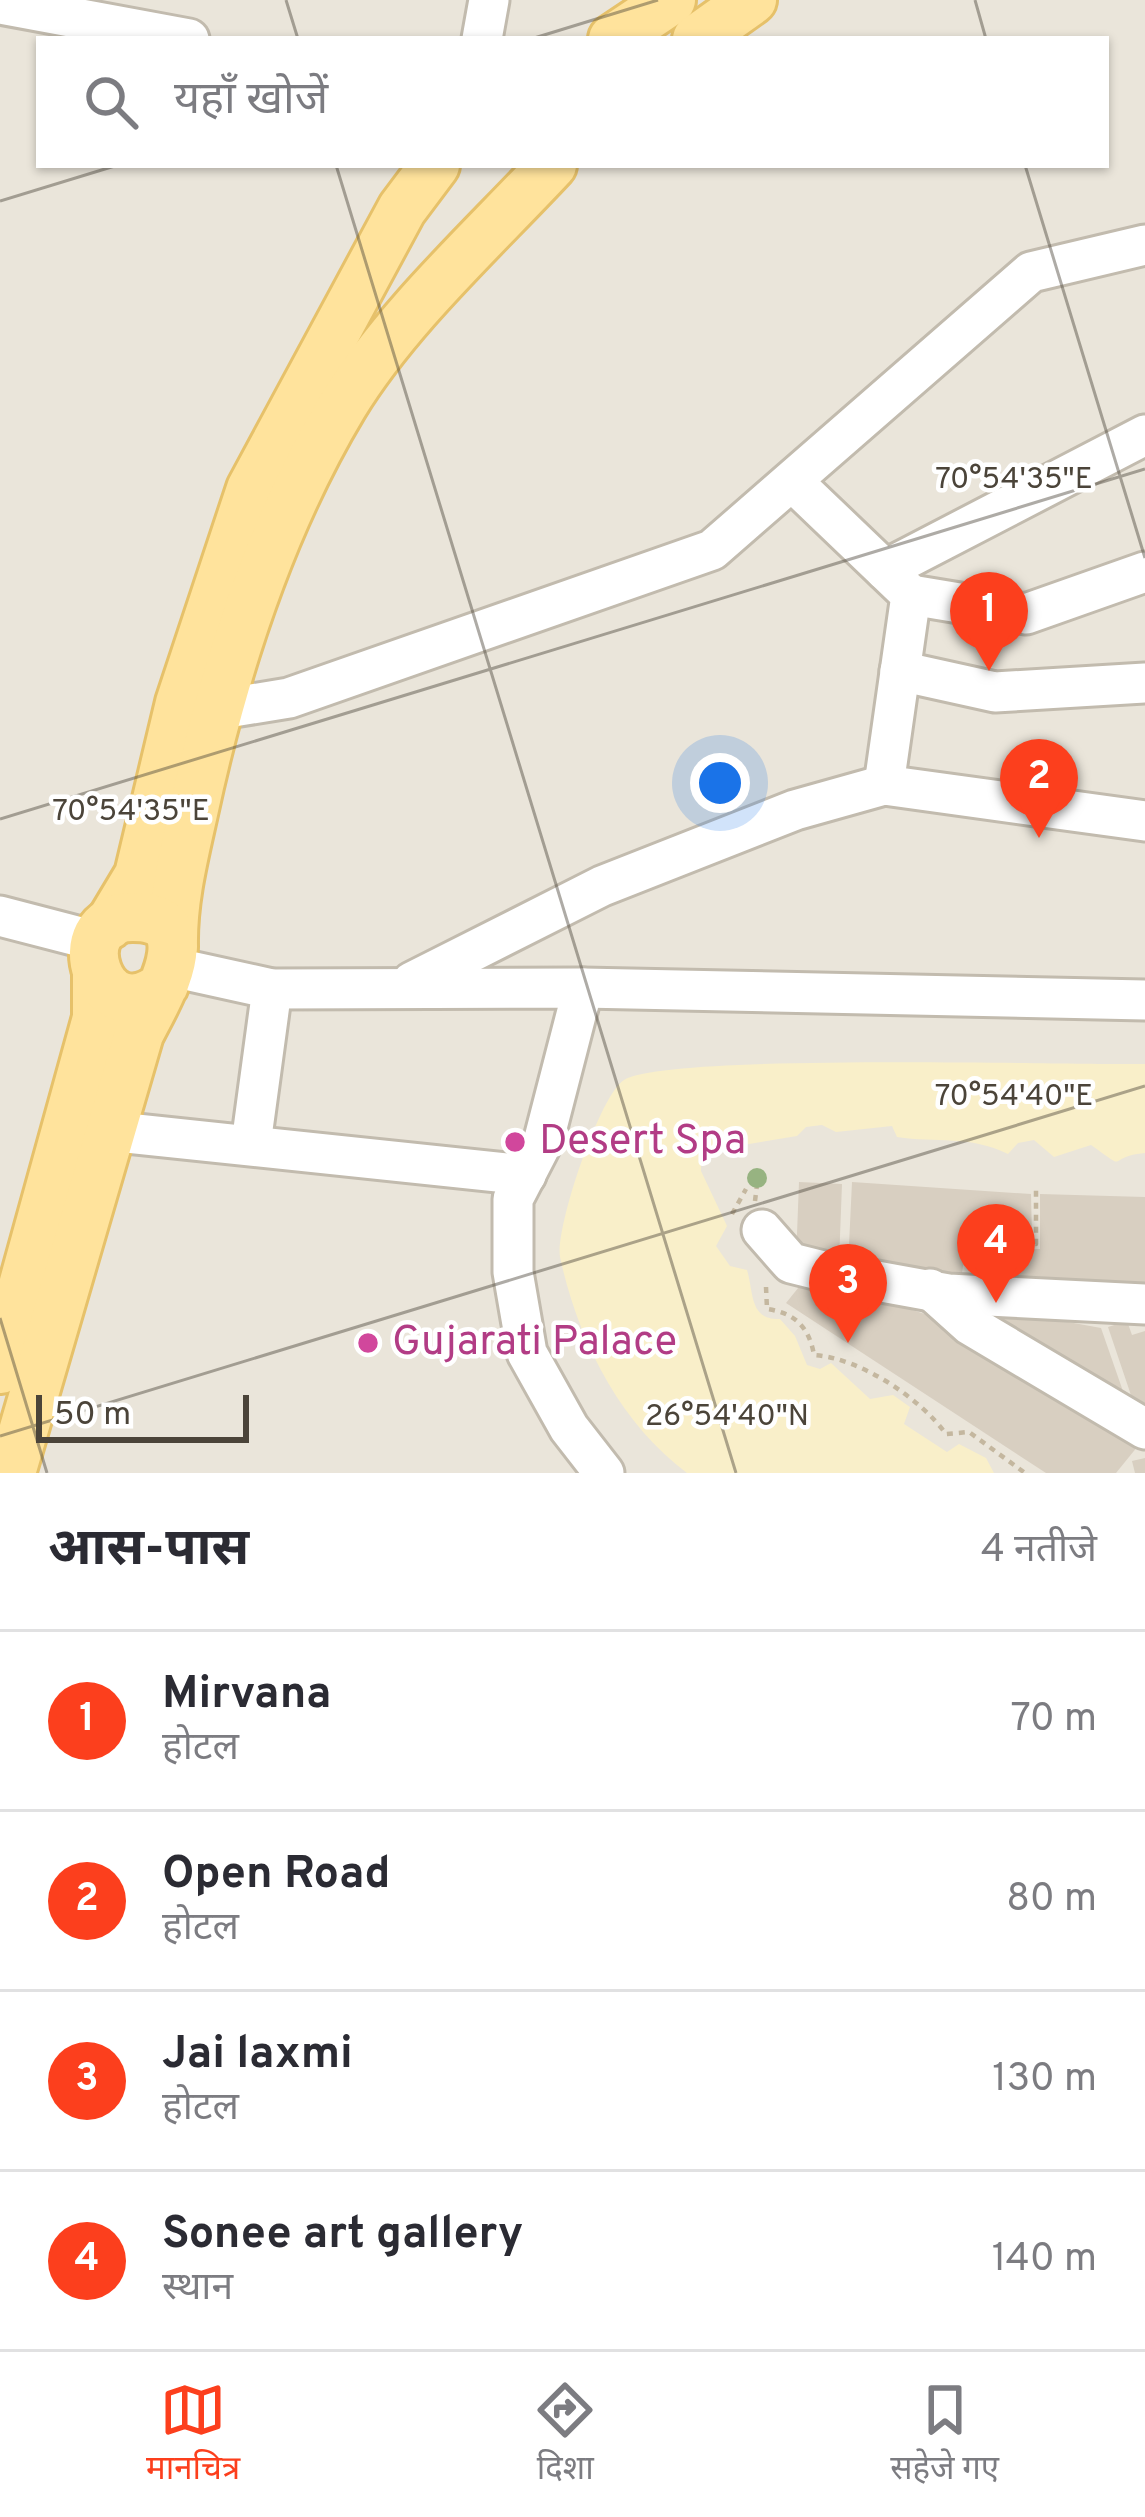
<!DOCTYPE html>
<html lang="hi">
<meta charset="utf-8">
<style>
:root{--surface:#fff;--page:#f2f2f3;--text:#2b2b33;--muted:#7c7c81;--line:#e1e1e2;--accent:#fc3f1d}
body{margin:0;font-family:Overpass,"Noto Sans Devanagari",sans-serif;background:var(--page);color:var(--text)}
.scale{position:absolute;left:36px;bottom:30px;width:213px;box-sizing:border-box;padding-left:12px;border:6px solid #4b4439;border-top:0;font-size:33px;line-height:42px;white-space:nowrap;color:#4b4439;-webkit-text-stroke:9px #fff;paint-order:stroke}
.you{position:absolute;left:720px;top:783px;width:42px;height:42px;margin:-30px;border:9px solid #fff;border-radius:50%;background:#1a73e8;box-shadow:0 0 0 18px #1a73e833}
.badge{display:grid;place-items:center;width:78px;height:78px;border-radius:50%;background:var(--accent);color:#fff;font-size:39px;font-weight:700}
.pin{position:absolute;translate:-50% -99px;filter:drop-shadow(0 3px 6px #0008)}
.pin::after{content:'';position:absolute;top:63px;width:42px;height:36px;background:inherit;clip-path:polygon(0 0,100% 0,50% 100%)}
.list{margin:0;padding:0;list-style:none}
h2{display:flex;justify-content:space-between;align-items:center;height:156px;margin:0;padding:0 48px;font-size:51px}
h2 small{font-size:39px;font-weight:400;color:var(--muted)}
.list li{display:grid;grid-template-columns:78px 1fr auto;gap:36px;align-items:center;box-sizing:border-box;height:180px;padding:0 48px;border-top:3px solid var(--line)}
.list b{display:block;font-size:45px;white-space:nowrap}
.list p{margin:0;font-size:39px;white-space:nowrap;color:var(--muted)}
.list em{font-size:39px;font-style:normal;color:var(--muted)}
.icon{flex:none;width:66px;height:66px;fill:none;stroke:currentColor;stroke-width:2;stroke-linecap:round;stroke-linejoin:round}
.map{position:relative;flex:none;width:1145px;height:1473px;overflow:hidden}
.search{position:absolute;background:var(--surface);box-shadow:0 3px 9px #0004;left:36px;right:36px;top:36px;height:132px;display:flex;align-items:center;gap:30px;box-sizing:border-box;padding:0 42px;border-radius:0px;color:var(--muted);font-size:45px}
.sheet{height:876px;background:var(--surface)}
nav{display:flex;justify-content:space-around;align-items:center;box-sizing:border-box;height:168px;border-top:3px solid var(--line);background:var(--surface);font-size:33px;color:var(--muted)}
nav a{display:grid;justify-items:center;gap:6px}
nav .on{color:var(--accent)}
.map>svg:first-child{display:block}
</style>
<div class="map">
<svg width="1145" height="1473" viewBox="0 0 1145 1473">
<rect width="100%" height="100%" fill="#f6f3ec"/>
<path fill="#eae5da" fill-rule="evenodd" d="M0,0h1145v1473h-1145zM39,39h1067v126h-1067z"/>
<path fill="#f9efc9" d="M1145,1064v89c-42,4 -13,21 -54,-8l-37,12 -20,-17 -16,3 -10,11c-38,-19 -72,-11 -111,-17l-5,-11 -56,6 -14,-7 -16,2 -9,9 -54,9 -25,-2 -17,14v14l26,55 -11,20 14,20 17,4c7,23 2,50 33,49l15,17 12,29 13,4 11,-6 39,36 23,-4 17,12 -6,17 43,28 12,-8 27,14 8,15h-307c-68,-51 -109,-133 -127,-216 -5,-28 39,-161 64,-177 43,-27 443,-15 521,-16z"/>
<g fill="#d8cfc1">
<path d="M799,1182l43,2 -3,78 -43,-2z"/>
<path d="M852,1182l179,12 1,43 -64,-6 -8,56 -112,-21z"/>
<path d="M1040,1194l105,3v98l-175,-19 38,-26 32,-1z"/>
<path d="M807,1277l121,38 99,46 115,80 -26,32h-70l-260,-170z"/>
<path d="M970,1304l131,24 24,69z"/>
<path d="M1127,1321l5,14 13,-4v80l-8,2 -29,-86z"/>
<path d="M1145,1458v15h-10l-3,-12z"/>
</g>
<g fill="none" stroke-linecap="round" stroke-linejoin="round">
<g stroke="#c2bbae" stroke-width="45">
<g id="minor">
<path d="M0,4l189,35"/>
<path d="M482,39l7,-39"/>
<path d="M793,482l118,113 -27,190"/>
<path d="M885,570l260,-135"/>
<path d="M911,595l115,19 119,-42"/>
<path d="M900,671l95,21 150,-9"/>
<path d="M215,710l74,-12 423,-148 319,-278 114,-27"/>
<path d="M0,916l96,25"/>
<path d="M172,967l100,22 311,-1 562,12"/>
<path d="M412,982l190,-96 193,-76 89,-25 261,36"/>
<path d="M583,988l-39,151 -31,60v73l14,81 42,75 35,45"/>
<path d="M108,1131l418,44"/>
<path d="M251,1144l21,-155"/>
<path d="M762,1230l29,33 36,9 121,22 197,10"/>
<path d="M930,1289l40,36 175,104"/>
</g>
</g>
<g stroke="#e6c16a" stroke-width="54">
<g id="major">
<path d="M613,39l58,-39"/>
<path d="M697,39l55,-39"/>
<path d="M109,925l30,-50 41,-172 71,-214 151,-280 33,-44"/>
<path d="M173,947c-1,-46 10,-89 20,-134 30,-140 76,-285 150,-408 53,-87 140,-166 209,-240"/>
<path d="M0,1369l97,-351v-43"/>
<path d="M11,1473l128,-439c15,-31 71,-118 -7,-117 -70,0 -34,121 32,68"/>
</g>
</g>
<g stroke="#c4b79f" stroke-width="4.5" stroke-dasharray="6 6" stroke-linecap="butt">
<path d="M755,1201l2,-16"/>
<path d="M732,1214l14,-25"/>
<path d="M970,1260l4,-22 62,6v-56"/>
<path d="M766,1287l1,22c28,4 42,18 47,46 46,3 106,43 132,79l23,-2 56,41"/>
</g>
<use href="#minor" stroke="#fff" stroke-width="39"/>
<use href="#major" stroke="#ffe39c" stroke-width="48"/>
</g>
<circle fill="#97b381" cx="757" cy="1178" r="10"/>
<path fill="none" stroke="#4b4439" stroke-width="3" stroke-opacity="0.45" d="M286,0l12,39M975,0l11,39M531,39l127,-39M336,165l400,1308M1025,165l120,393M0,201l118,-36M0,819l1145,-350M0,1318l47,155M0,1436l1145,-350"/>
<g fill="#d1479c" stroke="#fff" stroke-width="4.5">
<circle cx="515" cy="1142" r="12"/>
<circle cx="368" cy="1343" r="12"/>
</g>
<g text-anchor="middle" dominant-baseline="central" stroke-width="9" stroke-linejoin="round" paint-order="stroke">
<g font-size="42" fill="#b23c85" stroke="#fff" text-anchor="start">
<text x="539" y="1142">Desert Spa</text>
<text x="392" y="1343">Gujarati Palace</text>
</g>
</g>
<g font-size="30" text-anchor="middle" fill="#4b4439" stroke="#fff" stroke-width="9" stroke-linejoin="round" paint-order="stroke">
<text x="1014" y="488">70°54'35"E</text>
<text x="131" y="820">70°54'35"E</text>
<text x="1014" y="1105">70°54'40"E</text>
<text x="727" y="1425">26°54'40"N</text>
</g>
</svg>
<div class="scale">50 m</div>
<div class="you"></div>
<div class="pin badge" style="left:989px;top:671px">1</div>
<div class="pin badge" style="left:1039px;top:838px">2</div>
<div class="pin badge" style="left:848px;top:1343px">3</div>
<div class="pin badge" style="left:996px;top:1303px">4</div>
<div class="search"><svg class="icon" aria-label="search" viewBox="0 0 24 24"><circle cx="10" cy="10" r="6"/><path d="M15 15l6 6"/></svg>यहाँ खोजें</div>
</div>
<section class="sheet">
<h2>आस-पास<small>4 नतीजे</small></h2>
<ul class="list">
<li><span class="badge">1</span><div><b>Mirvana</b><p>होटल</p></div><em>70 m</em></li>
<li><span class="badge">2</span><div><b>Open Road</b><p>होटल</p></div><em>80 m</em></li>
<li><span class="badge">3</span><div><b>Jai laxmi</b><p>होटल</p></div><em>130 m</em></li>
<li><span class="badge">4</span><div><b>Sonee art gallery</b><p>स्थान</p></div><em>140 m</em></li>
</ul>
</section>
<nav>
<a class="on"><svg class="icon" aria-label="map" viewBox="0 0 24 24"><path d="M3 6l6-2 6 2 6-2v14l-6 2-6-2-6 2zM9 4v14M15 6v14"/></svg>मानचित्र</a>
<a><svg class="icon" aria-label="directions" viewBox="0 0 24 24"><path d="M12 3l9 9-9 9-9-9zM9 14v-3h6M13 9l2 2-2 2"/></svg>दिशा</a>
<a><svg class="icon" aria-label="saved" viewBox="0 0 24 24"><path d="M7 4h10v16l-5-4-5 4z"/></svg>सहेजे गए</a>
</nav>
